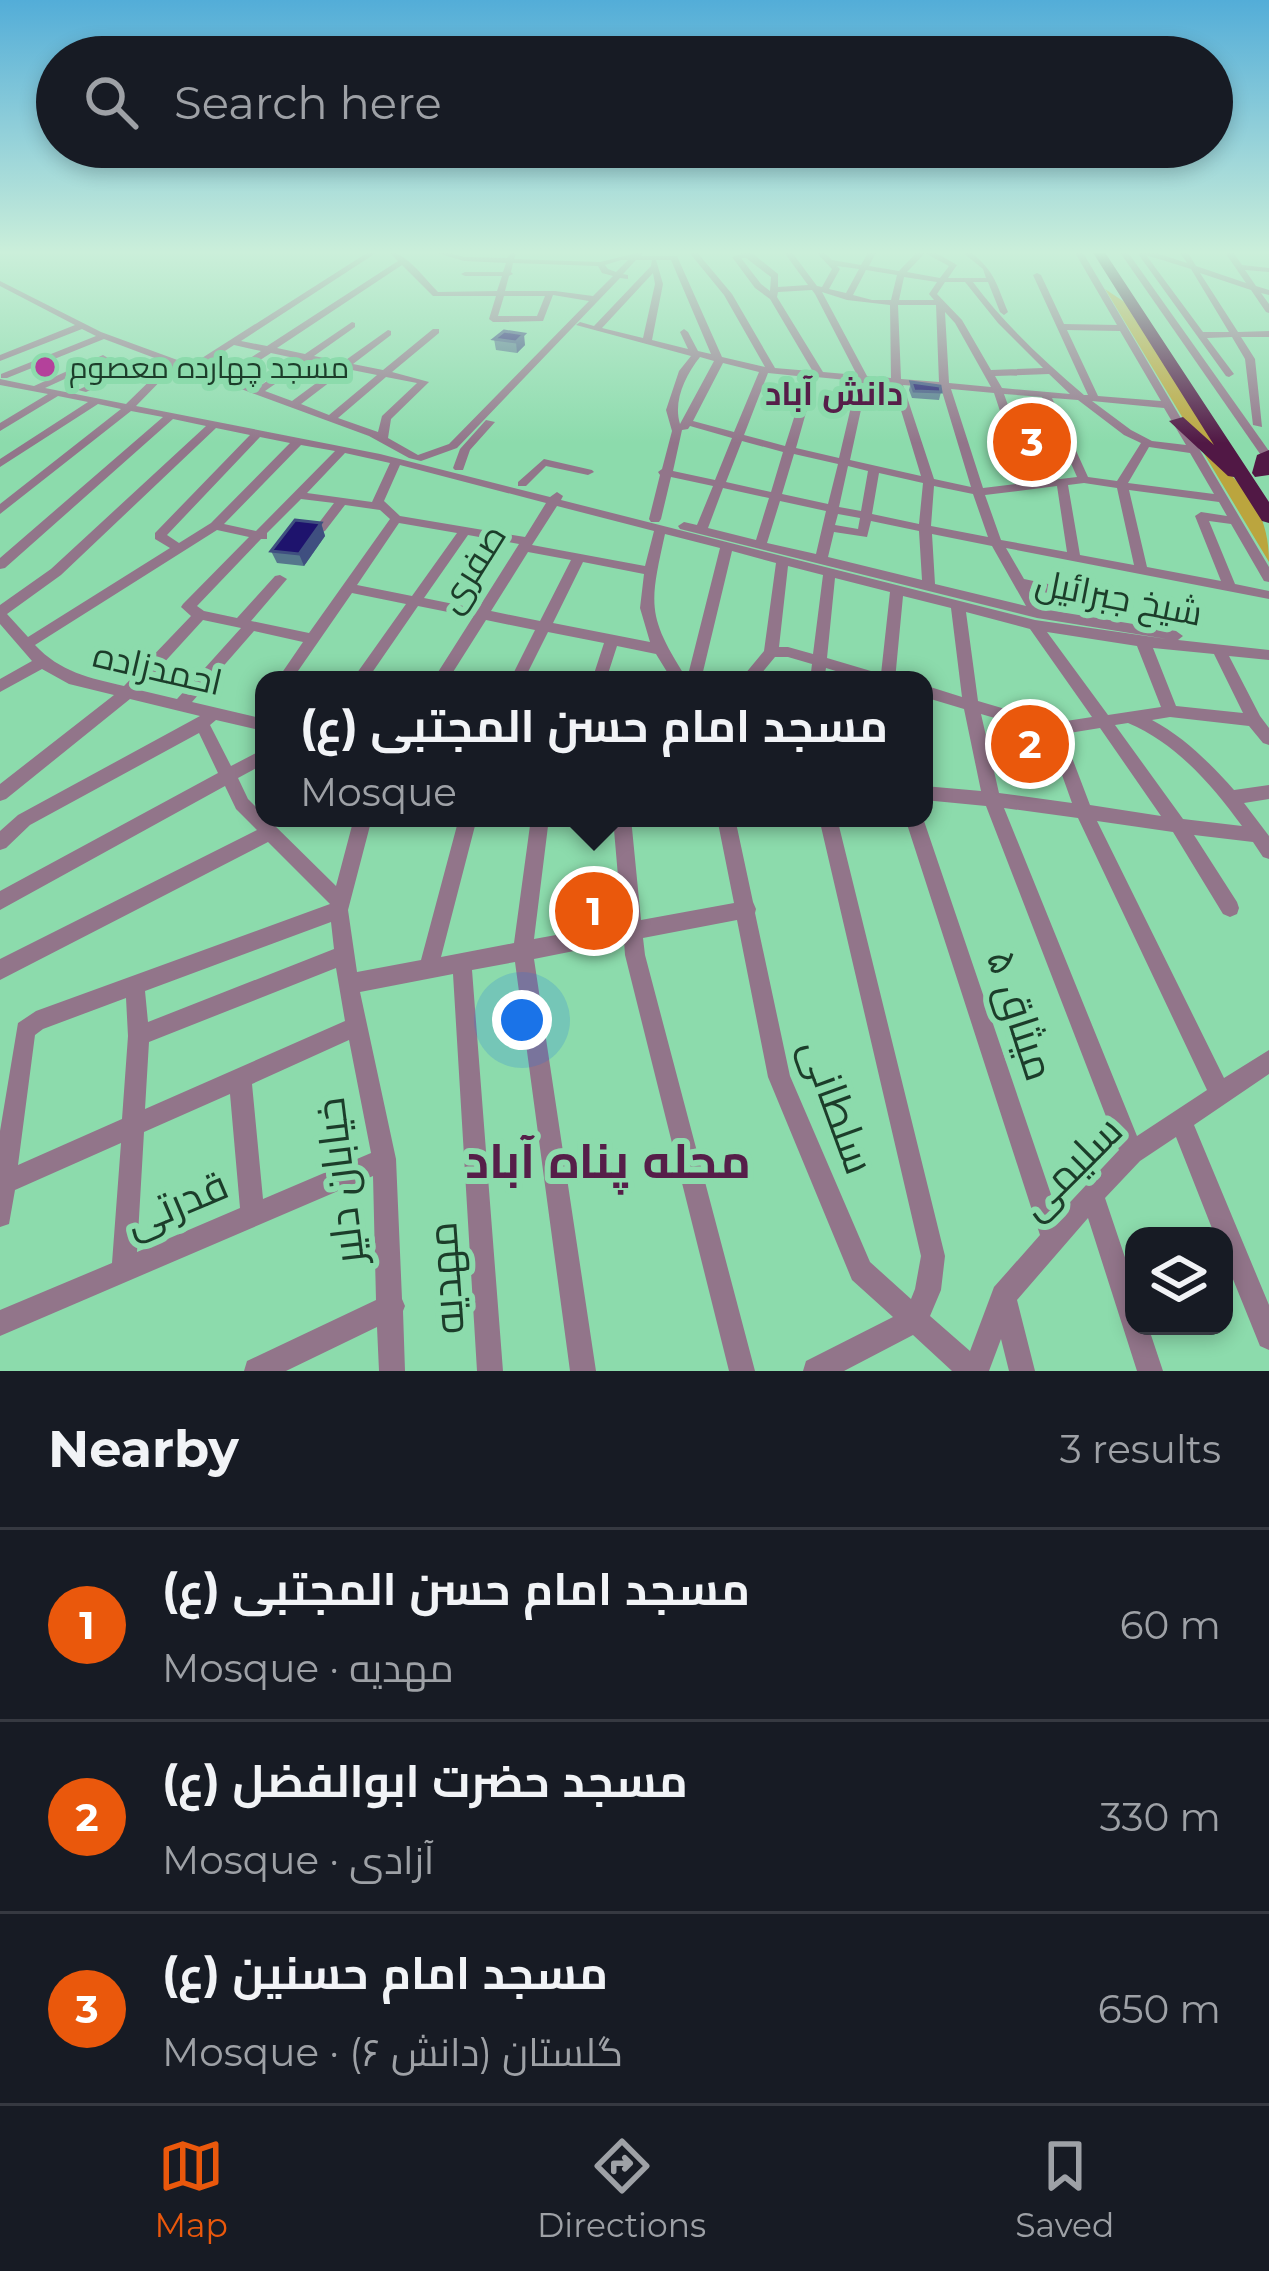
<!DOCTYPE html>
<meta charset="utf-8">
<style>
:root{--surface:#171b24;--page:#20242c;--text:#f1f3f6;--muted:#9ea1a6;--line:#363941;--accent:#ea580c}
body{margin:0;font-family:Montserrat,Cairo,sans-serif;background:var(--page);color:var(--text)}
.controls{position:absolute;right:36px;bottom:36px;display:grid;overflow:hidden;border-radius:24px;box-shadow:0 6px 18px #0003}
.controls button{width:108px;height:108px;display:grid;place-items:center;padding:0;border:0;border-bottom:3px solid var(--line);background:var(--surface);color:var(--text);font:60px sans-serif}
.you{position:absolute;left:522px;top:1020px;width:42px;height:42px;margin:-30px;border:9px solid #fff;border-radius:50%;background:#1a73e8;box-shadow:0 0 0 18px #1a73e833}
.badge{display:grid;place-items:center;width:78px;height:78px;border-radius:50%;background:var(--accent);color:#fff;font-size:39px;font-weight:700}
.pin{position:absolute;translate:-50% -50%;border:6px solid #fff;box-shadow:0 3px 12px #0006}
.popup{position:absolute;left:255px;top:671px;width:678px;height:156px;box-sizing:border-box;display:grid;place-content:center;border-radius:24px;background:var(--surface);filter:drop-shadow(0 3px 9px #0005);font-size:39px;white-space:nowrap;color:var(--muted)}
.popup b{font-size:45px;color:var(--text)}
.popup::after{content:'';position:absolute;left:50%;top:100%;margin-left:-24px;border:24px solid transparent;border-top-color:var(--surface)}
.list{margin:0;padding:0;list-style:none}
h2{display:flex;justify-content:space-between;align-items:center;height:156px;margin:0;padding:0 48px;font-size:51px}
h2 small{font-size:39px;font-weight:400;color:var(--muted)}
.list li{display:grid;grid-template-columns:78px 1fr auto;gap:36px;align-items:center;box-sizing:border-box;height:192px;padding:0 48px;border-top:3px solid var(--line)}
.list b{display:block;font-size:45px;white-space:nowrap}
.list p{margin:0;font-size:39px;white-space:nowrap;color:var(--muted)}
.list em{font-size:39px;font-style:normal;color:var(--muted)}
.icon{flex:none;width:66px;height:66px;fill:none;stroke:currentColor;stroke-width:2;stroke-linecap:round;stroke-linejoin:round}
.map{position:relative;flex:none;width:1269px;height:1371px;overflow:hidden}
.search{position:absolute;background:var(--surface);box-shadow:0 6px 18px #0003;left:36px;right:36px;top:36px;height:132px;display:flex;align-items:center;gap:30px;box-sizing:border-box;padding:0 42px;border-radius:66px;color:var(--muted);font-size:45px}
.sheet{height:732px;background:var(--surface)}
nav{display:flex;justify-content:space-around;align-items:center;box-sizing:border-box;height:168px;border-top:3px solid var(--line);background:var(--surface);font-size:33px;color:var(--muted)}
nav a{display:grid;justify-items:center;gap:6px}
nav .on{color:var(--accent)}
.map>svg:first-child{display:block}
</style>
<div class="map">
<svg width="1269" height="1371" viewBox="0 0 1269 1371">
<rect width="100%" height="100%" fill="#8cdbac"/>
<g fill="#bba53e">
<path d="M1105,289l21,14 100,157 -39,-35z"/>
<path d="M1200,447c40,35 69,59 69,115z"/>
</g>
<g fill="none" stroke-linecap="round" stroke-linejoin="round">
<g fill="#92758a" fill-rule="evenodd">
<path d="M370,251h9l-138,90 26,5 131,-85 -10,-10c20,3 35,26 50,41l59,-1 5,-15h-37l-4,-2 4,-2h38l3,-9 -42,-2 -34,-10h12l22,6 43,1 5,-6 4,2 -2,5 86,3 45,-11 -4,5h36l45,101 43,10 -41,-72 -36,-44h8l36,43 43,74 35,3 2,-1 -42,-71 -15,-11 -23,-31 9,-3 -3,-3 14,2 26,21v13l30,-2 -25,-34h8l26,35 5,1 10,-18 -17,-18h8l9,9 29,5 8,-14h8l-8,15 30,5 19,-20h15l24,14 -9,13h38l-3,-9 -22,-18h8c26,20 27,32 39,61l-4,3 -4,-3 -12,-30h-15c32,43 71,79 111,113h4l-55,-120 4,-2 4,2 23,49 53,1 -43,-74h8l187,316v15l-5,-1 -33,-57 -22,-3 26,63 34,7v8l-263,-51 18,31 82,17 7,5 -7,5 -76,-17 12,20 134,22 7,5 -5,4 91,10v10l-40,-4 31,60 9,12v17l-6,-2 -14,-17 -79,-9 -18,3c32,17 58,43 82,70l35,-5v14l-25,4 25,33v23l-6,-2 -10,-15 -59,-7 43,67 2,6 -2,6 -7,3 -7,-3 -50,-82 -76,-11 127,257 45,-28v24l-75,51 75,180v45l-9,-4 -36,-89v-21h-9l-39,-99 -36,24 -35,37 29,86v42h14l15,45h-26l-49,-153 -71,82 18,71h-26l-8,-32 -12,32h-37l-39,-36 -69,36h-41l3,-10 87,-44 -41,-37 -84,-203 -31,-157 -94,18 2,17 110,416h-26l-104,-416 -1,-14 -90,18 62,412h-26l-55,-409 -43,8 31,401h-26l-24,-397 -93,18 36,167 6,140 3,7 -2,5 2,60h-26l-2,-44 -91,44h-42l3,-10 129,-61 -3,-124 -373,160v-26l112,-47 9,-120 -106,47 -6,34 -9,3v-96l18,-108 18,-12 294,-107 -62,-62 -268,138v-21l257,-129 -21,-21 -11,-23 -225,124v-19l218,-118 -19,-40 -169,92 -24,23 -6,2v-19l18,-16 182,-99 -70,-17 -124,100 -6,2v-17l114,-89 -45,-11 -27,-15 -42,23v-13l32,-18 -32,-37v-19l51,-36 155,-143 -33,-7 -168,149 -5,1v-11l163,-141 -32,-6 -131,103v-10l121,-95 -23,-5 -98,63v-8l88,-57 -30,-6 -58,35v-8l48,-29 -48,-9v-6l34,7 69,-31 5,3 -2,2 -61,28 81,16 42,-41 -64,-24 -97,39h-6v-4l95,-38 -14,-7 -82,32v-6l75,-30 -75,-39v-5l101,51 90,33zM925,253l24,13 -9,12 -33,-6zM741,258h5l25,19 -1,14 -9,-7zM621,260h7l-12,12 -8,-3 -3,-4zM636,260h16l-1,6 -57,60 -14,-4 -4,3 115,31 -12,15 -13,39 6,21 -10,38 -4,3 2,3 -11,44 2,3h8l2,-3 10,-42 42,9 -16,39 -13,-3 -6,4 2,3 357,89 130,21 -132,-19 -474,-120 2,-4 -6,-4 -7,5 -170,-43 -244,-48 40,-41 193,71 40,22 12,3 36,-13 163,-170 8,1v-4l-5,-1zM656,260h15l40,94 -13,-3 -10,-19 -4,-3 -4,3 8,17 -36,-9 11,-56zM513,263l85,3 4,7 11,3 -20,20 -38,-5h-50l4,-15 4,-2 -2,-2zM402,265l31,31h63l-7,23 4,3 50,-1 10,-26 36,6 -140,143 -31,11 -30,-17 3,-19 38,-37 -37,-10 47,-39v-4h-6l-50,41 -30,-6 38,-29v-4l-3,-1 -45,32 -29,-6 41,-29v-4l-3,-1 -47,32 -28,-6zM837,266l22,3 -13,24 -17,-4 11,-20zM866,270l31,5 -6,25h-19l-19,-5zM653,273l2,11 -12,54 -41,-10zM904,277l33,5 -8,12 5,6h-35zM945,282h20l33,41 45,45 -52,2 -29,-50 -25,-26zM812,290l3,4 42,81 -34,-3 -46,-75 1,-5zM822,292l25,8 43,5 1,73 -24,-2zM504,296h41l-8,20h-39zM898,305h38l3,77 -38,-3zM945,312l10,11 36,64 -42,-4zM1067,330l53,1 41,70 -63,-5zM234,345l27,6 -38,25 -24,-8zM271,353l28,6 -42,29 -26,-9zM700,357l14,4 -34,63c-7,-23 5,-48 20,-67zM308,361l30,6 -46,34 -27,-10zM723,363l36,9 -25,60 -41,-11zM347,369l30,6 -48,40 -28,-11zM768,373l39,4 -22,69 -41,-11zM1049,374l21,20 -68,-6 -7,-12zM386,377l31,6 -35,33 -4,16 -40,-14zM816,377l41,4 -18,77 -43,-10zM867,382l26,2 28,92 -71,-16zM903,385l38,3 30,99 -37,-8zM951,389l43,4 30,90 -41,5zM1004,394l38,3 35,80 -42,5zM1052,398l26,2 46,35 17,8 -24,38 -29,-4zM1092,401l72,7 22,37 -34,-4 -21,-11zM690,426l42,12 -17,42 -42,-9 9,-41 6,-1zM216,428l34,7 -95,98v6l15,9 -142,89 -21,-23 54,-39zM260,437l30,6 -79,80 -32,20 -12,-8zM742,441l41,11 -12,40 -45,-10zM301,445l34,6 -79,80 -32,-7zM1149,447l41,6 24,41 -86,-11zM345,453l45,10 -18,39 -65,-9zM794,454l44,10 -10,40 -46,-10zM400,465l146,38 -21,34 -125,-21 -16,-15zM848,466l20,5 -7,40 -22,-4zM879,473l44,10 -4,41 -47,-10zM1084,483l33,5 17,77 -54,-10 -12,-70zM934,486l39,8 15,43 -57,-11zM1057,486l10,66 -66,-12 -16,-45zM723,488l46,10 -13,42 -48,-12zM1129,490l90,12 8,14 -26,-4 -6,4 26,65 -74,-14zM301,499l33,4 -19,25 6,4 4,-1 20,-26 35,5 10,9 -81,114 -58,-12 36,-42 -7,-4 -5,1 -38,42 -33,-7 -7,-5 64,-67h6v-6zM780,501l46,10 -10,43 -49,-11zM557,506l97,25 -9,35 -113,-21zM838,514l22,4 -2,11 -23,-4zM871,521l48,10 3,49 -94,-23 6,-25 33,5zM399,523l58,10 -45,63 -55,-11zM217,530l32,7 -66,67 -2,3 10,9 -67,70c-34,-8 -64,-14 -89,-41zM665,534l55,14 -33,131c-40,-63 -38,-73 -22,-145zM932,534l60,12 34,60 -91,-22zM468,535l51,9 -41,65 -54,-11zM732,551l44,12 -12,88 -24,29h16l19,-23h13l24,7 -2,16h14l2,-12 39,12h30l8,-84 48,12 11,89 -38,-12v12l40,12 17,82 -57,-5v14l62,6 133,344 -61,65 -135,-397h-18l135,417 -46,52 -24,64 -40,-35 11,-26 4,-34 -108,-438h-18l102,438 -6,33 -4,10 -41,-37 -80,-186 -35,-163 1,-4 -3,-7 -18,-84h-18l17,85 -93,17 -10,-102h-18l9,105 -88,16 15,-121h-18l-17,125 -73,14 36,-139h-18l-38,142 -64,12 -9,-62 24,-92h-18l-18,68 -69,-68h-3v-3l-16,-16 -10,-21 26,-14v-15l-33,17 -21,-41 6,-5 48,11v-12l-72,-17 62,-71 49,11 -26,38h48l-2,-4 -25,-5 54,-78 54,11 -54,76h15l51,-74 55,11 -40,63h15l38,-60 49,10 -25,50h14l24,-48 56,11 -12,37h14l11,-34 39,8 16,26h29zM528,552l43,8 -31,61 -49,-10zM583,562l61,12 -4,34 10,34 -97,-19zM788,566l35,9 -10,79 -25,-7h-9zM835,578l55,14 -9,82 -54,-16zM966,612l64,17 62,88 -39,6 -75,-22zM203,620l38,8 -64,71 -38,-9zM1047,632l90,14 24,61 -53,8zM1153,648l61,6 29,59 -67,-7zM981,714l66,19 25,70 -73,-10zM1128,723c48,20 84,62 114,103l-59,-7 -68,-94zM1100,728l61,88 -71,-11 -27,-71zM1004,808l74,10 129,272 -70,46zM331,922l3,27 -186,73 -3,-31zM336,968l9,53 -200,88 4,-67zM126,998l2,38 -6,83 -104,46 17,-130 8,-6zM349,1040l22,113 -108,46 -11,-115zM230,1094l10,114 -103,44 7,-120z"/>
<path d="M1119,251h8l142,200v11l-4,-1z"/>
<path d="M1136,251h14l37,12 -8,-12h8l9,15 50,17 -22,-32h8l10,14 27,3v4l-24,-2 11,16 13,4v5l-8,-2 8,11v9l-3,-1 -15,-22 -51,-17 38,59 31,-1v6h-28l14,22 7,68 -9,-2 -8,-66 -13,-22 -25,1 27,36 -5,3 -3,-1zM1146,255l45,14 38,63h-26z"/>
<path d="M137,362l3,1v4l-54,25 -8,-2z"/>
<path d="M486,420l9,2 -25,28 -7,20h-8l-2,-2 7,-19z"/>
<path d="M544,459l48,11 2,2 -6,3 -42,-9 -20,20h-8v-4z"/>
</g>
<g fill="#511845" fill-rule="evenodd">
<path d="M1092,251h12l165,251v21l-7,-2 -28,-44 -6,-1 -59,-55 14,-4 31,28z"/>
<path d="M1269,450v25l-14,2 -3,-4 5,-18z"/>
</g>
</g>
<g fill="#55778c">
<path d="M504,331l21,14 -8,8 -21,-3 -2,-11z"/>
<path d="M911,382l30,10 -2,8 -27,-2 -3,-8z"/>
<path d="M321,523l4,13 -21,30 -27,-3 -6,-12z"/>
<path d="M1013,714l47,33 -8,12 -35,-4 -10,-29z"/>
<path d="M601,889l3,33 -19,3 -2,-34z"/>
</g>
<g fill="#3f4f80">
<path d="M524,334l1,11 -8,8 -1,-11z"/>
<path d="M321,523l4,13 -21,30 -5,-12z"/>
</g>
<g fill="#1e136d" stroke="#3f4f80" stroke-width="3">
<path d="M504,331l20,3 -8,8 -22,-3z"/>
<path d="M911,382l29,4 1,6 -27,-1z"/>
<path d="M295,520l26,3 -22,31 -28,-3z"/>
<path d="M1013,714l38,11 9,22 -36,-4z"/>
<path d="M601,889l3,26 -19,3 -2,-27z"/>
</g>
<linearGradient id="sky" x2="0" y2="1"><stop stop-color="#53add8"/><stop offset="0.57" stop-color="#cbefda"/><stop offset="1" stop-color="#cbefda" stop-opacity="0"/></linearGradient>
<rect width="1269" height="443" fill="url(#sky)"/>
<circle fill="#b4419b" stroke="#8cdbac" stroke-width="4.5" cx="45" cy="367" r="12"/>
<g text-anchor="middle" dominant-baseline="central" stroke-width="12" stroke-linejoin="round" paint-order="stroke">
<g font-size="30" fill="#1c3d2a" stroke="#8cdbac" text-anchor="start">
<text x="69" y="367">مسجد چهارده معصوم</text>
</g>
<g font-size="33" font-weight="bold" fill="#561e49" stroke="#8cdbac">
<text x="834" y="393">دانش آباد</text>
</g>
<g font-size="36" fill="#1c3d2a" stroke="#8cdbac">
<text transform="translate(471 568) rotate(-58)">صفری</text>
<text transform="translate(1119 597) rotate(11)">شیخ جبرائیل</text>
<text transform="translate(158 668) rotate(13)">احمدزاده</text>
</g>
<g font-size="42" fill="#1c3d2a" stroke="#8cdbac">
<text transform="translate(1021 1015) rotate(72)">میثاق ۵</text>
<text transform="translate(838 1106) rotate(70)">سلطانی</text>
<text transform="translate(1070 1167) rotate(-45)">سلیمی</text>
<text transform="translate(339 1181) rotate(-97)">خیابان دلیر</text>
<text transform="translate(176 1203) rotate(-23)">قدرتی</text>
<text transform="translate(445 1278) rotate(-94)">مهدیه</text>
</g>
<g font-size="48" font-weight="bold" fill="#561e49" stroke="#8cdbac">
<text x="608" y="1161">محله پناه آباد</text>
</g>
</g>
</svg>
<div class="controls">
<button><svg class="icon" aria-label="layers" viewBox="0 0 24 24"><path d="M12 4l9 5-9 5-9-5zM3 14l9 5 9-5"/></svg></button>
</div>
<div class="you"></div>
<div class="pin badge" style="left:594px;top:911px">1</div>
<div class="popup"><b>مسجد امام حسن المجتبی (ع)</b>Mosque</div>
<div class="pin badge" style="left:1030px;top:744px">2</div>
<div class="pin badge" style="left:1032px;top:442px">3</div>
<div class="search"><svg class="icon" aria-label="search" viewBox="0 0 24 24"><circle cx="10" cy="10" r="6"/><path d="M15 15l6 6"/></svg>Search here</div>
</div>
<section class="sheet">
<h2>Nearby<small>3 results</small></h2>
<ul class="list">
<li><span class="badge">1</span><div><b>مسجد امام حسن المجتبی (ع)</b><p>Mosque · مهدیه</p></div><em>60 m</em></li>
<li><span class="badge">2</span><div><b>مسجد حضرت ابوالفضل (ع)</b><p>Mosque · آزادی</p></div><em>330 m</em></li>
<li><span class="badge">3</span><div><b>مسجد امام حسنین (ع)</b><p>Mosque · گلستان (دانش ۶)</p></div><em>650 m</em></li>
</ul>
</section>
<nav>
<a class="on"><svg class="icon" aria-label="map" viewBox="0 0 24 24"><path d="M3 6l6-2 6 2 6-2v14l-6 2-6-2-6 2zM9 4v14M15 6v14"/></svg>Map</a>
<a><svg class="icon" aria-label="directions" viewBox="0 0 24 24"><path d="M12 3l9 9-9 9-9-9zM9 14v-3h6M13 9l2 2-2 2"/></svg>Directions</a>
<a><svg class="icon" aria-label="saved" viewBox="0 0 24 24"><path d="M7 4h10v16l-5-4-5 4z"/></svg>Saved</a>
</nav>
